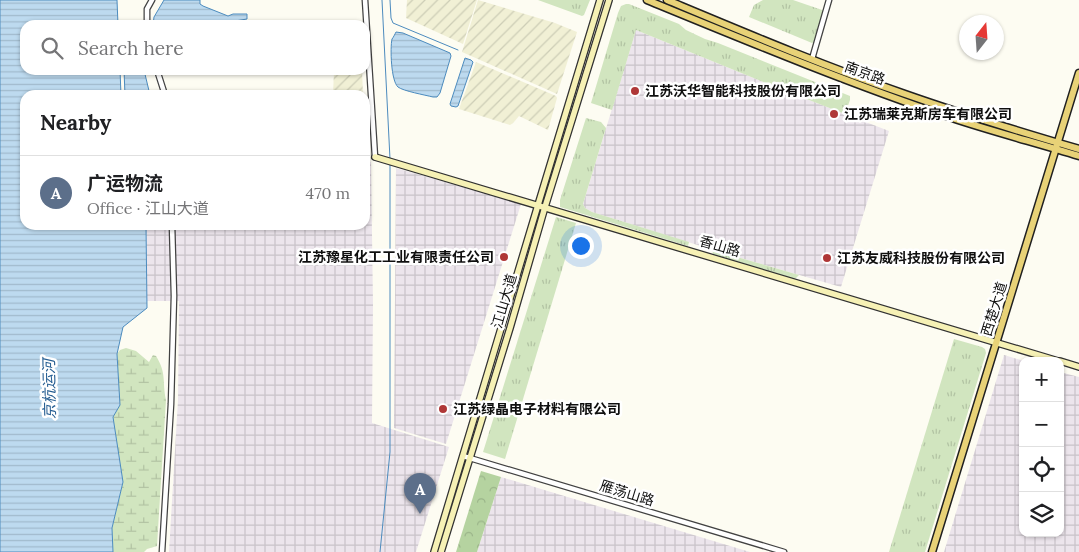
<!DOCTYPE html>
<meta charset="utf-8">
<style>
:root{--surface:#fff;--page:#f2f2f2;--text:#202124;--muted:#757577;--line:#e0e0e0;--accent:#af3737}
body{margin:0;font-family:Lora,"Noto Sans SC",serif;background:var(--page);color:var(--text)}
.controls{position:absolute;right:15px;bottom:15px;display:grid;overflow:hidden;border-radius:10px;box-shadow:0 1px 4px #0004}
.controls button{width:45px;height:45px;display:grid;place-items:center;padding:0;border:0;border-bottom:1px solid var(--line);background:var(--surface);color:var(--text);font:25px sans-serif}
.compass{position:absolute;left:959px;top:15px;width:45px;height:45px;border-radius:50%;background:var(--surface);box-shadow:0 1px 4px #0004;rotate:17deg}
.you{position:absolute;left:580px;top:245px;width:18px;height:18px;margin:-12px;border:4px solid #fff;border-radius:50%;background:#1a73e8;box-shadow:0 0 0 8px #1a73e833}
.badge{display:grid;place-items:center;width:32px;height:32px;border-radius:50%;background:var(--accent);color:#fff;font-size:16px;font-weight:700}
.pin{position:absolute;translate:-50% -41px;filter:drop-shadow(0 1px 2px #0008)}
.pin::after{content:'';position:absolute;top:26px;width:18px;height:15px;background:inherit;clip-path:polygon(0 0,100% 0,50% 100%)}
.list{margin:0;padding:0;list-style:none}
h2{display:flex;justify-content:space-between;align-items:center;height:65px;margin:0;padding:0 20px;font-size:21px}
h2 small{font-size:16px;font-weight:400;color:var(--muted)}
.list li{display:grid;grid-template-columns:32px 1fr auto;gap:15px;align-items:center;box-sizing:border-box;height:75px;padding:0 20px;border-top:1px solid var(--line)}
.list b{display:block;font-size:19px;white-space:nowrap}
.list p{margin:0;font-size:16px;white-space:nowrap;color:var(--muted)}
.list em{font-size:16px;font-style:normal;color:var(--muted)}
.icon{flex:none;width:28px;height:28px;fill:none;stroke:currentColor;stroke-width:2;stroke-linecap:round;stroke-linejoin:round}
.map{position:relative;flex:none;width:1079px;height:552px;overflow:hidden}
.search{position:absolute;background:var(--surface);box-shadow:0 1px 4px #0004;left:20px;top:20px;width:350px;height:55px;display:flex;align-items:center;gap:12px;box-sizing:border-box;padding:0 18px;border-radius:15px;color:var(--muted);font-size:19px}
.panel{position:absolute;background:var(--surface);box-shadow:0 1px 4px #0004;left:20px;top:90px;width:350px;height:140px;border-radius:15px}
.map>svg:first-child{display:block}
</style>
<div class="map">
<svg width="1079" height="552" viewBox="0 0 1079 552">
<defs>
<pattern id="industrial-grid" width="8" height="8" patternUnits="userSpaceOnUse" patternTransform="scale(1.25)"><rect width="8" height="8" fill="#ece5ec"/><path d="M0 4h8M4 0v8" fill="none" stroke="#c9c3c9"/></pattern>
<pattern id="farmland-furrows" width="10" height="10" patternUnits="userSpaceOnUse" patternTransform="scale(1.25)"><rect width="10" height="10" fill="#f1f0d5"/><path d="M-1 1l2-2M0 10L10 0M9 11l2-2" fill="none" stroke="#cdcdb6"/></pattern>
<pattern id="grass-tufts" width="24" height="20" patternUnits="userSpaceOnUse" patternTransform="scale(1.25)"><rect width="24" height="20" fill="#d1e5bf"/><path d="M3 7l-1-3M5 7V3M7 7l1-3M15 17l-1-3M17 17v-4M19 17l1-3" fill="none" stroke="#b2c3a3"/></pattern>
<pattern id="forest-crowns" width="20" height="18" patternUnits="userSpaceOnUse" patternTransform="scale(1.25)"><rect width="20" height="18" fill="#b5d3a0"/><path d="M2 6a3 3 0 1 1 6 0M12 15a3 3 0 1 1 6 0" fill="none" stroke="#9ab489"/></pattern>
<pattern id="wetland-marsh" width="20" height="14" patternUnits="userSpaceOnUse" patternTransform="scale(1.25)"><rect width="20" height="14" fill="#d1e5bf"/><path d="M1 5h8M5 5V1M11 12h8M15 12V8" fill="none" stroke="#b2c3a3"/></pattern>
<pattern id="water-rules" width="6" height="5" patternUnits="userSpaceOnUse" patternTransform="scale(1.25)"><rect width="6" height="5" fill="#bddaef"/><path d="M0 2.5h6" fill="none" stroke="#a1bacc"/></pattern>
</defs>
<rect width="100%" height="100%" fill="#fdfcf2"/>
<g fill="url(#industrial-grid)">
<path d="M636,30l132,54 121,47 -48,156 -118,-34 -131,-41 -7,-4 -2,-4z"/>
<path d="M365,162h6l2,142 -1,119 77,24 -33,105h-247l9,-152 1,-99h-32l-1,-76h219z"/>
<path d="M396,168l125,36 -75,240 -52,-16z"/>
<path d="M1004,355l20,6h-1v172h37v-161l19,5v175h-135z"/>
<path d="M501,477l249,75h-273z"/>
</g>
<g fill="url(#farmland-furrows)">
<path d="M407,0h70l-14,44 -57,-26z"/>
<path d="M478,0l77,23 22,9 -20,62 -95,-42z"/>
<path d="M476,62l80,34 1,2 -9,32 -29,-14 -6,7 -3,2 -51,-16z"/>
<path d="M334,70h28l1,25h-30z"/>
</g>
<g fill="url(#grass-tufts)">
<path d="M538,0h52l-6,15 -2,1z"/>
<path d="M763,0h30l32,11 -10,31 -3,1 -63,-26 5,-12z"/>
<path d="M626,4h3l50,20 7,6 19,9 13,4 132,53v4l-5,14 -77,-30 -132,-54 -24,80 -21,-7 27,-90 3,-7z"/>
<path d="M586,118l15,4 5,6 -23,76 2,4 7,4 97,30 -1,4 -128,-39v-7z"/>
<path d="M556,217l20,6 -71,236 -22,-7z"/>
<path d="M712,249l11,4 76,22 -4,4 -82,-25z"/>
<path d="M954,339l28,8 3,2 1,4 -61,199h-36z"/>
</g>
<path fill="url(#forest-crowns)" d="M481,471l20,6 -24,75h-21z"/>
<path fill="url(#wetland-marsh)" d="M126,348l10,3 13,11 4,-7 3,1c11,18 6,25 10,44l-9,146 -10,3 -3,3h-31l-1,-24 11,-46 -10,-65 7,-12 -3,-51 3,-4z"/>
<g fill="url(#water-rules)" stroke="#4c8bbe">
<path d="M0,0h117l1,25h-93v45h95l1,25h-96v130h121l1,83 -24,19 -6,27 3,51 -7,12 10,65 -11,46 1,24h-113z"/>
<path d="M164,0h36v4l3,2 25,10 5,-2h14v5l-18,3 -1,3h-75l1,-8z"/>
<path d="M396,32l7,1 47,20 1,3 -11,37 -3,4h-4c-8,-2 -30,-6 -35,-10 -7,-6 -8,-39 -6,-48 1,-1 3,-5 4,-7z"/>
<path d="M465,58l6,2 2,2 -15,44 -2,1 -5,-1 -1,-2z"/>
<path d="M124,70h20l6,25h-25z"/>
</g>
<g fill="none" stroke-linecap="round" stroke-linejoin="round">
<g stroke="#4c8bbe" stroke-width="1">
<path d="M382,0l8,159"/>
<path d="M390,0l1,18 2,5 65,27"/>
<path d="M380,552l10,-100v-289"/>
</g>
<g stroke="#424242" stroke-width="7">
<g id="street">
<path d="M365,0l10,157"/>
<path d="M147,25v-16l5,-9"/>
<path d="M812,59l17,-59"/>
<path d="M157,70l8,25"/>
<path d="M463,456l321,96"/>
<path d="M162,552l9,-148 3,-108 -2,-71"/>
</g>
</g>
<g stroke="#313131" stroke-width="8">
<g id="secondary">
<path d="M375,157l683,204"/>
<path d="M1060,361l19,6"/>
<path d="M434,552l104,-347 62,-205"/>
<path d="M441,552l69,-224 35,-121 64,-207"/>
</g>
</g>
<g stroke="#202020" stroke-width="9">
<g id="primary">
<path d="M647,0c100,41 201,83 305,118 42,14 85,25 127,38"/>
<path d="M667,0c79,33 157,66 238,94 57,20 116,38 174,55"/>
<path d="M932,552l147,-479"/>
</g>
</g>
<use href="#street" stroke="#fff" stroke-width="4.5"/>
<use href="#secondary" stroke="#f6f1b5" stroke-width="5.5"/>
<use href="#primary" stroke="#e8d277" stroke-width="6"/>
</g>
<g fill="#af3737" stroke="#fff" stroke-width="2">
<circle cx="635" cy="91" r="5"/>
<circle cx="834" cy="114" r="5"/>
<circle cx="504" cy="257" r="5"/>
<circle cx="827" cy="258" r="5"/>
<circle cx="443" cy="409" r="5"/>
</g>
<g text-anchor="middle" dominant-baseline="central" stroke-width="5" stroke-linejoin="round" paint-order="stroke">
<g font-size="14" fill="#0f0f0f" stroke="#fff">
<text transform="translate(865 73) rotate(20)">南京路</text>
<text transform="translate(720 246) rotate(16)">香山路</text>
<text transform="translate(504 301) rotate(-74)">江山大道</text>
<text transform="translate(994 309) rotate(-73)">西楚大道</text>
<text transform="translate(627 493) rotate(17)">雁荡山路</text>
</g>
<g font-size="14" font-weight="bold" fill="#0f0f0f" stroke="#fff" text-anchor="start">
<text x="645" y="91">江苏沃华智能科技股份有限公司</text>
<text x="844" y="114">江苏瑞莱克斯房车有限公司</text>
<text x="494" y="257" text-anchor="end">江苏豫星化工工业有限责任公司</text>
<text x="837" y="258">江苏友威科技股份有限公司</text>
<text x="453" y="409">江苏绿晶电子材料有限公司</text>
</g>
<g font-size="15" font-style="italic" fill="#265e92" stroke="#fff">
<text transform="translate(49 389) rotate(-91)">京杭运河</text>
</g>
</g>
</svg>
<div class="controls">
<button>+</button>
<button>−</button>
<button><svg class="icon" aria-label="locate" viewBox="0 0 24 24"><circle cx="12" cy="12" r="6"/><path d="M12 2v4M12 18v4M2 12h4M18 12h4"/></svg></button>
<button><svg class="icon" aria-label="layers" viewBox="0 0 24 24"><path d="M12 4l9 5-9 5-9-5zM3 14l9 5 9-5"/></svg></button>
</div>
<svg class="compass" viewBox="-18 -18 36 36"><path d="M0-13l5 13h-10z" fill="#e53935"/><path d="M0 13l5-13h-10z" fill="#757577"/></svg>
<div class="you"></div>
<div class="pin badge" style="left:420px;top:514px;background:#5c6f8a">A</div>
<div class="search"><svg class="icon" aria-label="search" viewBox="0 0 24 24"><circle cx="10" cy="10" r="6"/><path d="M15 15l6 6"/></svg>Search here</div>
<section class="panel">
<h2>Nearby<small></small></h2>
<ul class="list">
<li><span class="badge" style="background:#5c6f8a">A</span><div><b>广运物流</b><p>Office · 江山大道</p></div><em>470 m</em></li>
</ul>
</section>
</div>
